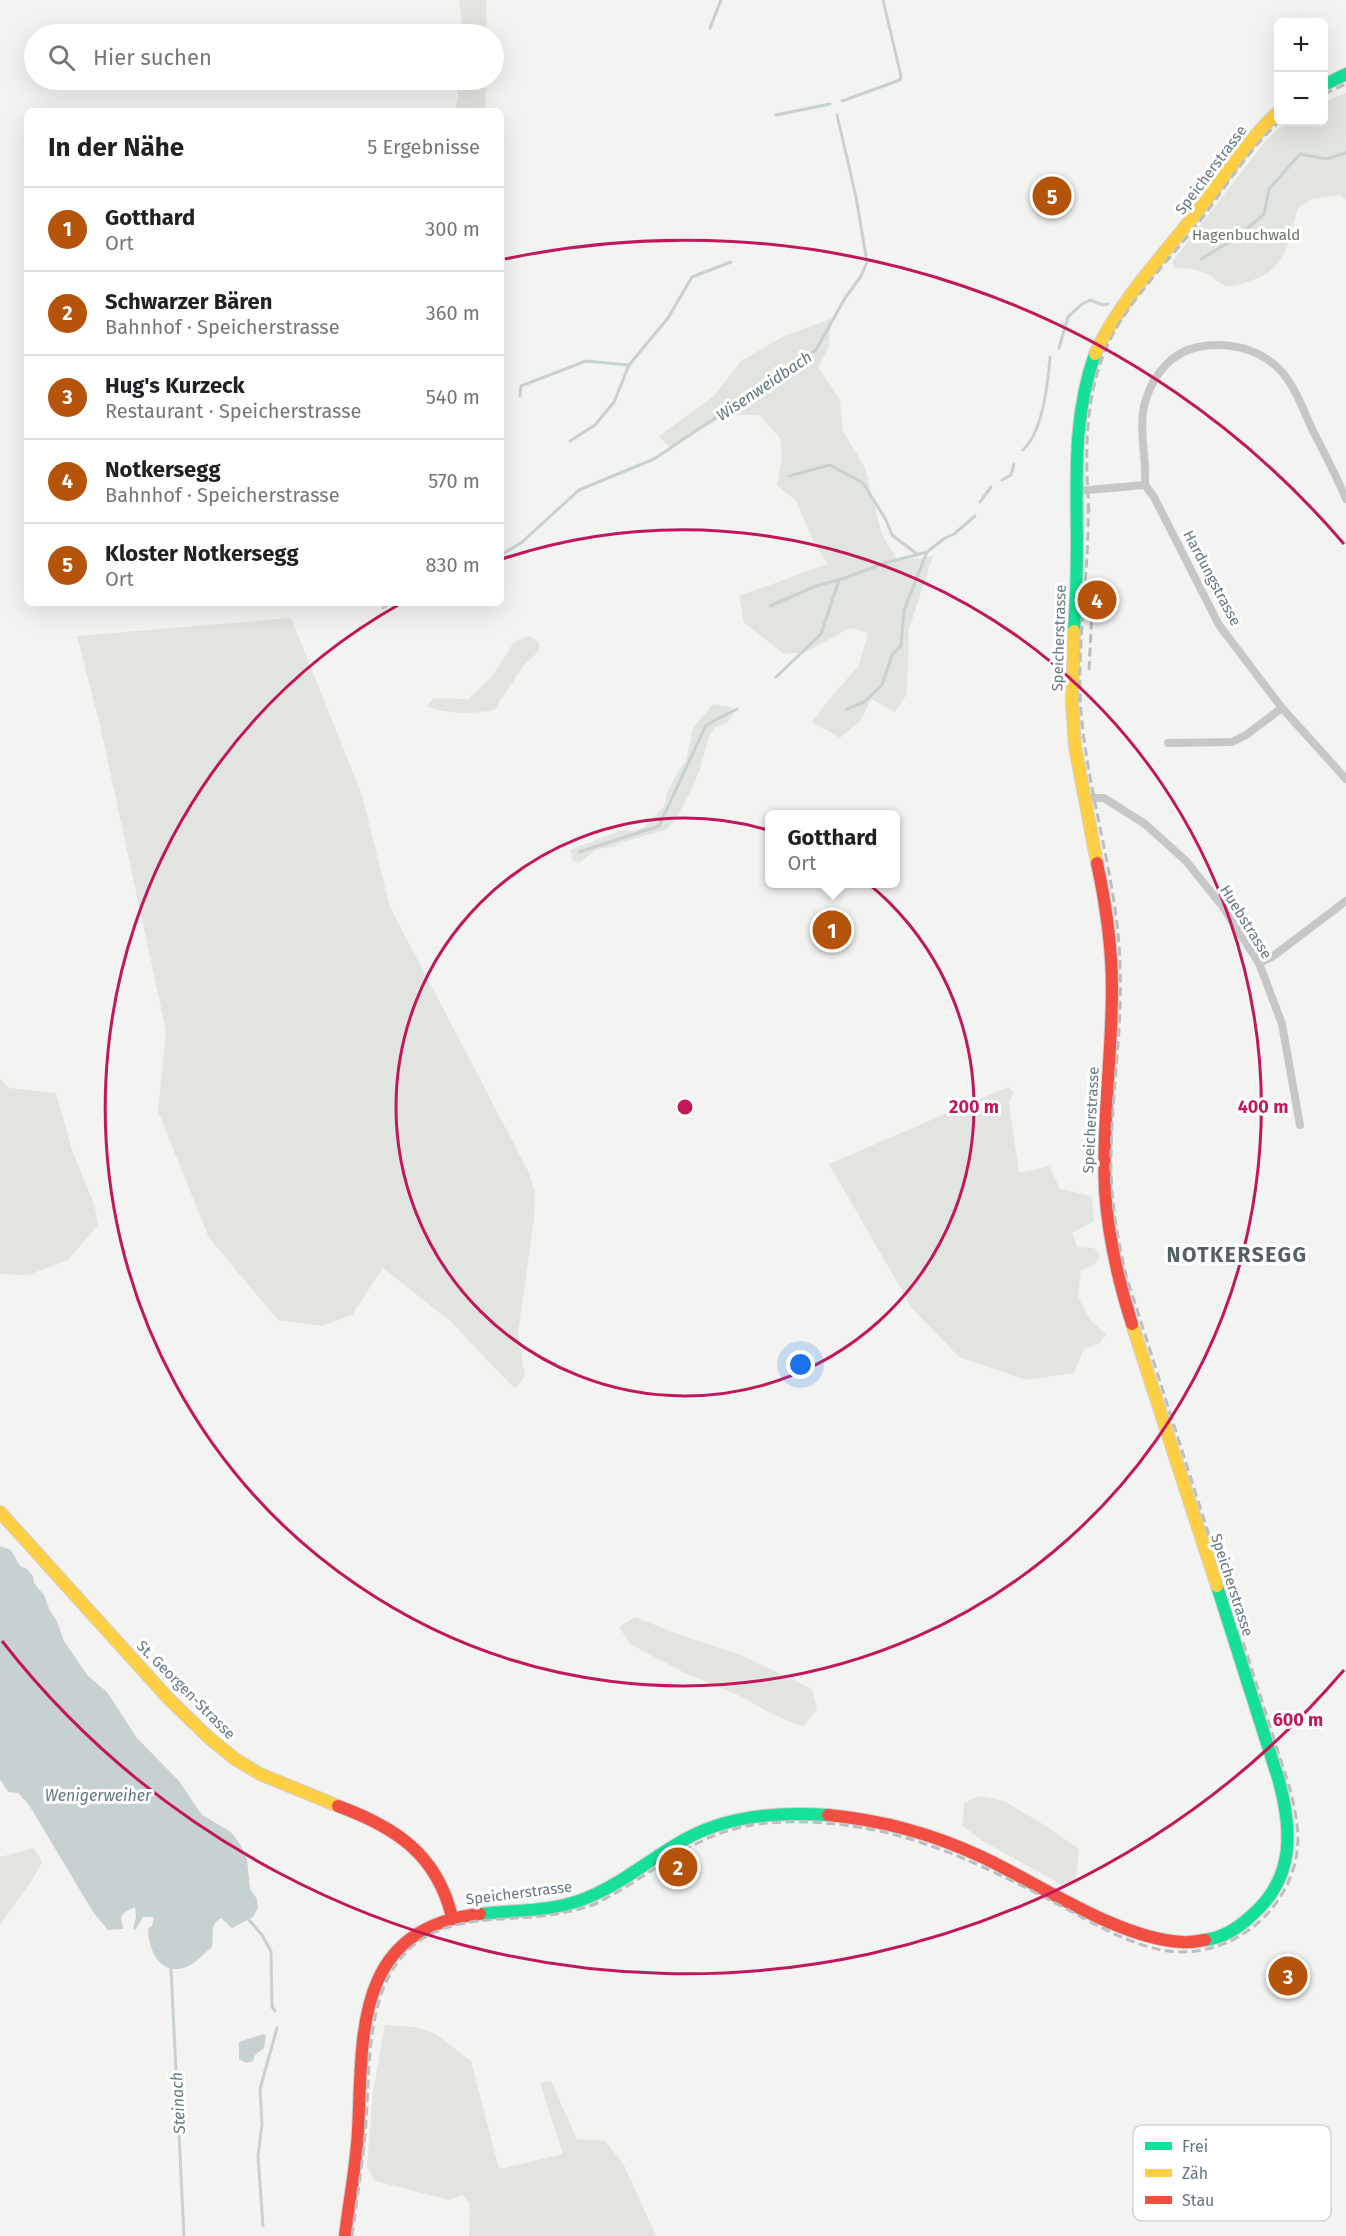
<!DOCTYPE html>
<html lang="de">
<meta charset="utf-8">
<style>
:root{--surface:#fff;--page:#f6f6f6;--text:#202124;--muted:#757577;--line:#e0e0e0;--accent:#b45309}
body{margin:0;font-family:"Fira Sans",sans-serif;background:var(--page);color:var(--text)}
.controls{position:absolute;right:18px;top:18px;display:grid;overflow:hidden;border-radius:9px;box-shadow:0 6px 24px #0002}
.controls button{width:54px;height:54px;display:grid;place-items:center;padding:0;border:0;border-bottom:2px solid var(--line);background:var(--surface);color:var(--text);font:30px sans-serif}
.you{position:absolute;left:801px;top:1365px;width:21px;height:21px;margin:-15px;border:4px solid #fff;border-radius:50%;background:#1a73e8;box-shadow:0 0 0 9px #1a73e833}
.badge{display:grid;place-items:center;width:39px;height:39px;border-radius:50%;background:var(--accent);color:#fff;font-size:20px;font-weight:700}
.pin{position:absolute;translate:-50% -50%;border:3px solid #fff;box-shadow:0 2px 6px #0006}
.popup{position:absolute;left:765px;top:810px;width:135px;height:78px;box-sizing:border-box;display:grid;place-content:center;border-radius:9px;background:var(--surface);filter:drop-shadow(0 2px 4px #0005);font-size:20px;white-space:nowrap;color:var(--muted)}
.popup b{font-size:22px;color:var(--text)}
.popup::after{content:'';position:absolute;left:50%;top:100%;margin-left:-12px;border:12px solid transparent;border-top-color:var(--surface)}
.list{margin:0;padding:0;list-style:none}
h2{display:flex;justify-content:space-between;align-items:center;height:78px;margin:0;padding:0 24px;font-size:26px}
h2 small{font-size:20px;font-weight:400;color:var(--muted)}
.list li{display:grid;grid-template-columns:39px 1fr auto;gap:18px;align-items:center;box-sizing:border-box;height:84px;padding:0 24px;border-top:2px solid var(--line)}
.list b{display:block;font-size:22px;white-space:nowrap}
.list p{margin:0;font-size:20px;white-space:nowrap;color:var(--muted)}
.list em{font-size:20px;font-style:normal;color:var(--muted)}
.icon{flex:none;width:33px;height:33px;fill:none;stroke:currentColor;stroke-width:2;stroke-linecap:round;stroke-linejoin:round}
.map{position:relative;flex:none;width:1346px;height:2236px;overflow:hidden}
.search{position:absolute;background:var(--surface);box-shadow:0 6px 24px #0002;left:24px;top:24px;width:480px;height:66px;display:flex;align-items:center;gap:15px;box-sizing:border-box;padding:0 21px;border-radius:33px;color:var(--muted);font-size:22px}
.panel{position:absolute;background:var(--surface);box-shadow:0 6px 24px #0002;left:24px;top:108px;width:480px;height:498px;border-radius:9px}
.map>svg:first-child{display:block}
</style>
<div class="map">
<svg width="1346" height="2236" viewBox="0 0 1346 2236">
<rect width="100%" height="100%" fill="#f3f3f2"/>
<g fill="#e2e5df">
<path d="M459,0h27l1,34h-24z"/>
<path d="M457,80h29l-1,31h-30l3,-13z"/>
<path d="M1346,93v107l-7,-5 -27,4 -14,9c-10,34 -10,60 -48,73 -8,3 -15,6 -23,5 -7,-1 -13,-9 -20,-12 -10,-5 -21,-6 -32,-6l-3,-6 95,-123 19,-17h38v-20z"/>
<path d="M831,319l-2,27 -11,21 22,33 3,31 22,37 17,67 16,26 35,-5 -24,73 -2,65 -12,18 -24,-13 -10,21 -21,18 -28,-16 19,-25 28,-32 9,-32 -18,-5 -44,24 -22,2 -40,-31 -5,-27 88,-32 -15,-26 -16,-37 -19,-16 5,-29 -2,-18 -21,-23h-32l-58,32 -10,-11 55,-40 27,-35 43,-25z"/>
<path d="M291,618l71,177 28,112 138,264 7,21 -1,27 -16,114 7,43 -8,11 -5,-1 -62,-65 -67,-53 -31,47 -30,11 -44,-6 -69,-82 -51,-127 8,-80 -66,-306 -23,-89z"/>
<path d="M529,636l10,6v9l-15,14 -30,45c-24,4 -44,5 -68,-4l8,-8 34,1 24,-22 22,-35z"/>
<path d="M713,704l18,3 3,8 -8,8 -12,5 -5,8 -9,33 -7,17 -17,33 -10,11 -44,12 -7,4 -20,4 -15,13 -7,-2 -3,-11 52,-20 11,1 12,-4 19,-21 3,-13 13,-25 6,-7 7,-33z"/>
<path d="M0,1078l9,10 47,5 16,57 22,54 4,21 -30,35 -40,15 -28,-1z"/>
<path d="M1008,1087l5,5 -4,12 10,69 30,-7 11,23 32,7 2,25 -22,12 5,14 17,1 6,8 -6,9 -13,5 -3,27 12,23 16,14 -6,9 -16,6 -10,24 -48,7 -67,-23 -47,-49 -83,-144z"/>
<path d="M635,1617l45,18 61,20 71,34 5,20 -14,18 -33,-14 -28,-16 -59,-25 -53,-28 -11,-17z"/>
<path d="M980,1796l24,5 42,25 33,23 -3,29 -14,7 -81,-45 -19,-15 2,-22z"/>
<path d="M34,1848l8,14c-11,23 -28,41 -42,63v-68z"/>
<path d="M385,2025l30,2 19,6 37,28 28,108 64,-15 -23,-71 11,-2 26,58 28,2 19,24 32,71h-187l1,-32 -8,-9 -12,5 -75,-19 -8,-14 6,-76z"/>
</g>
<g fill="#c8d1d2">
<path d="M0,1546l11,4 9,16 7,3 6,7 1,7 10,12 6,16 7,10 7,20 24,35 19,16 30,46 42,43 23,34 29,17 9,12 7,15 3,30 7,10 1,9 -5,9 -21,11 -11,-10c-12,7 -7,16 -9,29 -8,6 -17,17 -26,20 -27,10 -38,-19 -38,-39l4,-2 2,-9h-11l-7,12 -3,1 3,-13 -1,-10 -10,5 -4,5 2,12 -15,1 -15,-18 -64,-107 -11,-12 -10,-1 -8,-13z"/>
<path d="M263,2034l3,2 -2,12 -9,7 -2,6 -7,2 -7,-4v-17z"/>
</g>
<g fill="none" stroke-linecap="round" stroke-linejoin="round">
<g stroke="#c8d1d2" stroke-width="3">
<path d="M710,28l11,-28"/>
<path d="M842,101l58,-21 1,-4 -18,-76"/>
<path d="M776,115l54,-11"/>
<path d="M1201,259l35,-21 28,-24 5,-25 31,-35 26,5 20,-6"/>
<path d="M1059,348l9,-31 14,-13 8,-4 13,5 5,-1"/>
<path d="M520,396l1,-10 65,-25 43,4 39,-47 24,-41 39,-15"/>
<path d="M570,441l25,-16 19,-23 15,-37"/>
<path d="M1023,450c20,-18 25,-66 27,-93"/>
<path d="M789,476l41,-11 33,18 23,37 6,15 25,19"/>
<path d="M1002,480l9,-5 3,-11"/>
<path d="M980,502l11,-15"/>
<path d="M501,555l20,-12 58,-53 75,-31 162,-109 29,-52 16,-22 6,-14 -11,-65 -19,-82"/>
<path d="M770,606l46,-20 22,-6"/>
<path d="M383,608l9,-5"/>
<path d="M776,677l45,-43 18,-54 46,-17 42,-11"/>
<path d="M847,709l17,-7 18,-17 10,-30 9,-9 3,-36 23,-58 18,-14 9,-4 21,-18"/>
<path d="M579,852l80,-26 47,-101 31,-16"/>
<path d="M249,1920l13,15 9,16 1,56 3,4"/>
<path d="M171,1969l13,267"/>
<path d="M263,2226l-5,-70 4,-32 -2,-35 17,-61"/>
</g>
<g stroke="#cfd0d0" stroke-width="14">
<g id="fast">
<path d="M1324,85l22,-11"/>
<path d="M1074,631c2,-27 3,-55 3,-82 0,-67 -5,-131 18,-195"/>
<path d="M480,1914c34,-4 71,-2 104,-15 36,-14 65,-39 98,-58 45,-26 96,-29 146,-26"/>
<path d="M1205,1940c17,-2 33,-12 45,-23 44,-37 43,-84 29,-136l-62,-195"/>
</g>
</g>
<g stroke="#cfd0d0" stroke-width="14">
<g id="slow">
<path d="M1095,354c25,-54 66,-96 102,-142 27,-34 49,-70 81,-100"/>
<path d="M1074,631l-2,72 3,43 22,117"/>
<path d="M1132,1324l85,262"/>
<path d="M0,1512l168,186 39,38 28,23 25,15 78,32"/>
</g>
</g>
<g stroke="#cfd0d0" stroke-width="14">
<g id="jam">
<path d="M1097,863c9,42 15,83 15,126 0,67 -10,134 -7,201 3,46 13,90 27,134"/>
<path d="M338,1806c57,21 99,48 114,111"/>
<path d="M828,1815c54,5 105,19 154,42 58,27 137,82 200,85 8,1 16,-1 23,-2"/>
<path d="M345,2236c4,-34 11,-69 13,-104 5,-97 -5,-204 122,-218"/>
</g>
</g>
<g stroke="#c6c8c8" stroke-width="8">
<path d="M1145,485c2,-27 -8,-59 1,-86 8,-25 26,-47 52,-52 29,-6 60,1 81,22 15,15 24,40 33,60 12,23 24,46 34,70"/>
<path d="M1077,491l68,-6 9,12 65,128 63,83 64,71"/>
<path d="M1168,743l64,-1 14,-7 36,-27"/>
<path d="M1084,798h20l41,26 41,37 37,46 36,56 23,61 18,101"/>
<path d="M1259,963l13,-6 74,-56"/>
</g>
<use href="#fast" stroke="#16e098" stroke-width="12"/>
<use href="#slow" stroke="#ffcf43" stroke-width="12"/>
<use href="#jam" stroke="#f24e42" stroke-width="12"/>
<g stroke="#bcbebf" stroke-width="3" stroke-dasharray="9 4.5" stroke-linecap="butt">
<path d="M1324,94l22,-10"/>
<path d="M1089,512c-5,-72 -5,-141 39,-202 21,-30 46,-57 69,-85 27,-35 50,-74 82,-103"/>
<path d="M1089,670l3,-57"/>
<path d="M590,1906c41,-18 71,-45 110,-64 33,-17 69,-21 106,-20 92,3 160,35 240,76 37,19 75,44 116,52 64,12 126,-35 135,-98 3,-21 -2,-42 -7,-63l-164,-514c-8,-34 -14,-68 -15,-103 -1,-70 12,-139 9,-209 -3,-85 -32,-167 -39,-251 -5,-70 9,-140 7,-209"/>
<path d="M352,2236c5,-38 11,-75 14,-114 5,-68 -3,-166 79,-194 34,-11 69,-8 104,-13 17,-2 33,-6 49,-12"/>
</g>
</g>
<g fill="none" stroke="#c2185b" stroke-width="3">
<circle cx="685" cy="1107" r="289"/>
<path d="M502 559A578 578 0 1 1 400 604"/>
<path d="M1344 1670A867 867 0 0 1 2 1641M505 259A867 867 0 0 1 1344 544"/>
</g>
<g text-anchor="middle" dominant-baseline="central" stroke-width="6" stroke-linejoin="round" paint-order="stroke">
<g font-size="15" fill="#657880" stroke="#fff">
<text transform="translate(1211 170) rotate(-53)">Speicherstrasse</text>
<text transform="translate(1212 578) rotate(62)">Hardungstrasse</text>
<text transform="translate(1059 638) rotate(-88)">Speicherstrasse</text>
<text transform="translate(1246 922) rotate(58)">Huebstrasse</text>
<text transform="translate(1091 1120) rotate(-87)">Speicherstrasse</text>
<text transform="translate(1232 1585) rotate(72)">Speicherstrasse</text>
<text transform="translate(186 1690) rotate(45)">St. Georgen-Strasse</text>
<text transform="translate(519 1893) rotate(-7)">Speicherstrasse</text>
</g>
<g font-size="15" fill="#6b7764" stroke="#fff">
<text x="1246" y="235">Hagenbuchwald</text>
</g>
<g font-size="16" font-style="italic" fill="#617a7d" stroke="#fff">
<text transform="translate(764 386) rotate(-34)">Wisenweidbach</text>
<text x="98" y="1795">Wenigerweiher</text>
<text transform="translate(178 2103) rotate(-93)">Steinach</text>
</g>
<g font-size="21" font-weight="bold" letter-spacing="1.5" fill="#536065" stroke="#fff">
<text x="1237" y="1255">NOTKERSEGG</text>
</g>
</g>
<rect x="1133" y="2125" width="198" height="96" rx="9" fill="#fff" stroke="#d1d6d9" stroke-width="1.5"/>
<rect x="1145" y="2142" width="27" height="8" fill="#16e098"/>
<rect x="1145" y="2169" width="27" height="8" fill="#ffcf43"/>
<rect x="1145" y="2196" width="27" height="8" fill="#f24e42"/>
<g font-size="16" fill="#657880">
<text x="1182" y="2152">Frei</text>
<text x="1182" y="2179">Zäh</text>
<text x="1182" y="2206">Stau</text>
</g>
<circle cx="685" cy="1107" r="9" fill="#c2185b" stroke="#fff" stroke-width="3"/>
<g font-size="18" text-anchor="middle" font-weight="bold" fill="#c2185b" stroke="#fff" stroke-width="6" stroke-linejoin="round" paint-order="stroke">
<text x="974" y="1113">200 m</text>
<text x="1263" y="1113">400 m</text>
<text x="1298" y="1726">600 m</text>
</g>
</svg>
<div class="controls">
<button>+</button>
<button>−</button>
</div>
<div class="you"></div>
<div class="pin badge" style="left:832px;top:930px">1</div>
<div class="popup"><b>Gotthard</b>Ort</div>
<div class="pin badge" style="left:678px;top:1867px">2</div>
<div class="pin badge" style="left:1288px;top:1976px">3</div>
<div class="pin badge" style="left:1097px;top:600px">4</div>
<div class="pin badge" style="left:1052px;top:196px">5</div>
<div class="search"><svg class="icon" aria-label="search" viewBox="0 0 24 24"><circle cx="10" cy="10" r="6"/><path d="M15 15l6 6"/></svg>Hier suchen</div>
<section class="panel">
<h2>In der Nähe<small>5 Ergebnisse</small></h2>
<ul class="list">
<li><span class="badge">1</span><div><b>Gotthard</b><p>Ort</p></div><em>300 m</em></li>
<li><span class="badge">2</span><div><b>Schwarzer Bären</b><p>Bahnhof · Speicherstrasse</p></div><em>360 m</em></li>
<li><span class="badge">3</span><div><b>Hug's Kurzeck</b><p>Restaurant · Speicherstrasse</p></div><em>540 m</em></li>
<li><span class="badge">4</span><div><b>Notkersegg</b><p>Bahnhof · Speicherstrasse</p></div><em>570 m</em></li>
<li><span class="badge">5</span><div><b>Kloster Notkersegg</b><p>Ort</p></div><em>830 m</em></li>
</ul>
</section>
</div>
